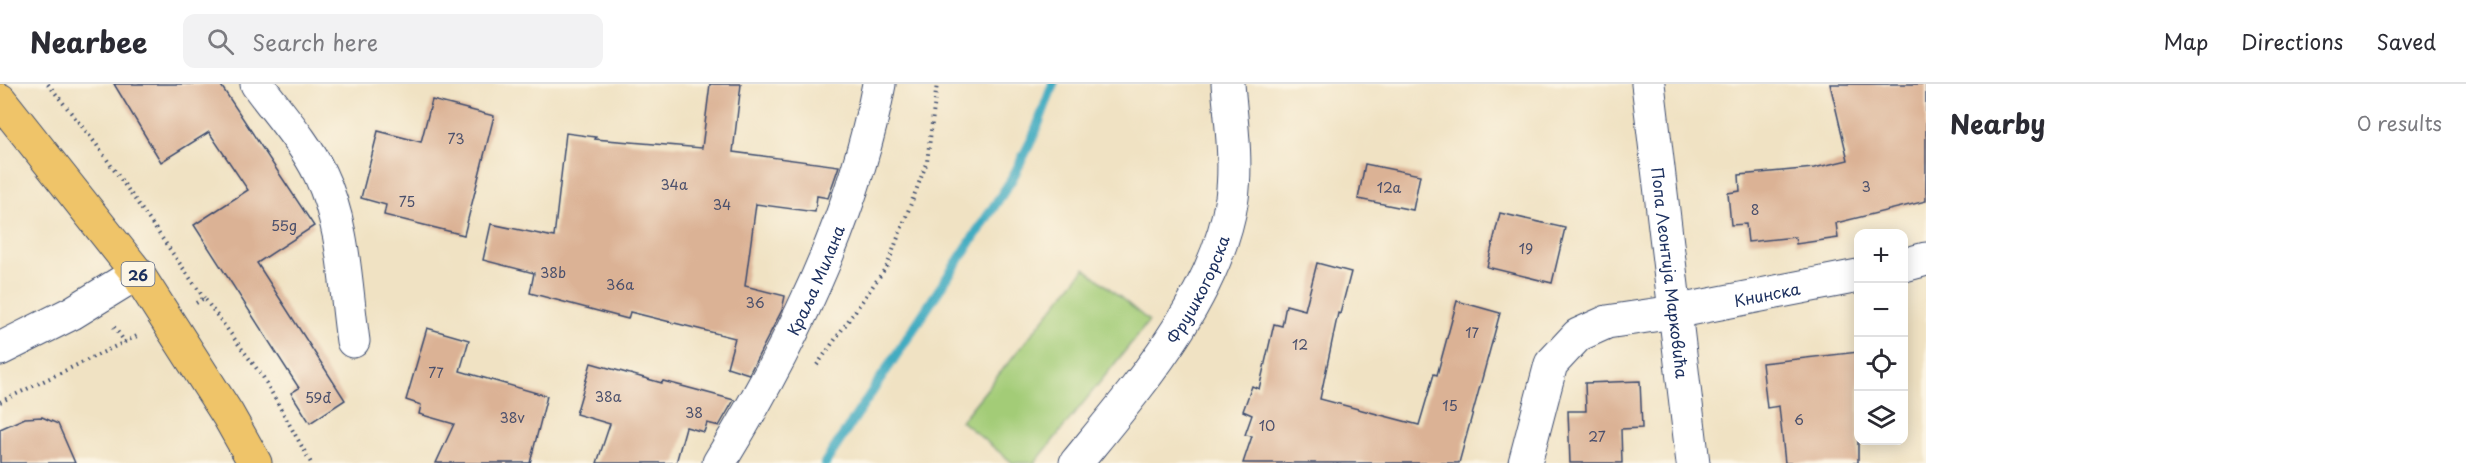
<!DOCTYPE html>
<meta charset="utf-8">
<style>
:root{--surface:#fff;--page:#f2f2f3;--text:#2b2b33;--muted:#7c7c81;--line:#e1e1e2}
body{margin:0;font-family:"Playpen Sans",sans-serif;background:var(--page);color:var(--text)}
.controls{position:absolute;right:18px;bottom:18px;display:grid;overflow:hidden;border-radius:12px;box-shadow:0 3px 15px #0003}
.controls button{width:54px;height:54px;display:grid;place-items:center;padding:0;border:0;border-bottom:2px solid var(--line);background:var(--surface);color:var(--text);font:30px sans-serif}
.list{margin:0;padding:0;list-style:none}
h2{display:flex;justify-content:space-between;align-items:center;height:78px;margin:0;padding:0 24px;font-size:26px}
h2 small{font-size:20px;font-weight:400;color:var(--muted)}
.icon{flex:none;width:33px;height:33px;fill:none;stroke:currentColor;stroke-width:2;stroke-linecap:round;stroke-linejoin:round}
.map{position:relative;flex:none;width:1926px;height:379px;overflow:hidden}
header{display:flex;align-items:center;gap:36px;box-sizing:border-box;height:84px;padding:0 30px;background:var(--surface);border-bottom:2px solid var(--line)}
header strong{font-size:28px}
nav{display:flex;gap:33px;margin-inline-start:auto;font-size:21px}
.search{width:420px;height:54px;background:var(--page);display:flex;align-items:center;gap:15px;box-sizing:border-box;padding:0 21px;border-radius:12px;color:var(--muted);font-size:22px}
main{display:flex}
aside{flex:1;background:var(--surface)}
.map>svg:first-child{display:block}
</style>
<header>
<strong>Nearbee</strong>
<div class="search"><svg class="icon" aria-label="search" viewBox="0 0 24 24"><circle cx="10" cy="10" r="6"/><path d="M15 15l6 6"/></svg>Search here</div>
<nav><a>Map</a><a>Directions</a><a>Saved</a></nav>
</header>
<main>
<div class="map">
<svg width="1926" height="379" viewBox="0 0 1926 379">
<rect width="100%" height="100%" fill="#fcf5e5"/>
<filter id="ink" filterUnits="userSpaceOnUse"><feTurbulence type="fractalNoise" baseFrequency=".0167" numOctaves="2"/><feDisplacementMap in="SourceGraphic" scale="12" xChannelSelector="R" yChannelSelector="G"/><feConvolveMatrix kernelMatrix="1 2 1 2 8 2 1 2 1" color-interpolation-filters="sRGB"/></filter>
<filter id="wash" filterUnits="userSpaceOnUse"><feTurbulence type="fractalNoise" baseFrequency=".008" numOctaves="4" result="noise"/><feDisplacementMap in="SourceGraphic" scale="24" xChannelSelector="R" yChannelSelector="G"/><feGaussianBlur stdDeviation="1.35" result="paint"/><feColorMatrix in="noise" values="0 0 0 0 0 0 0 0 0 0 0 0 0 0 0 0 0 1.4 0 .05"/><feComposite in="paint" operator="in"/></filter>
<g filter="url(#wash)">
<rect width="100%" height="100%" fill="#f0e2c3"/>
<path fill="#a3cc77" stroke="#5f7e6a" stroke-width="1.5" d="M1085,184l64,53 -114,142h-22l-52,-42z"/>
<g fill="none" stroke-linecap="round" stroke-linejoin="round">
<path stroke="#42acc1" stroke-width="10" d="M825,379l187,-284 22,-44 19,-51"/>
</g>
<g id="blocks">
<g fill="#dbb295">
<path d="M114,0h106l94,142 -57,37 88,137 -35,23 -19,-30 8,-5 -105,-163 54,-35 -39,-58 -48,30z"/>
<path d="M710,0h31l-8,68 106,14 -11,32 -11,-2 -2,16 -59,-8 -11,82 40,10 -3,14 -33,64 -22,-7 8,-29 -105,-26 -2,7 -98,-26 4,-20 -51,-13 8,-36 63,13 12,-104 30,4 -1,2 107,9z"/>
<path d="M1830,0h96v117l-90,22 2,15 -42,6 -1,-7 -47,5 -2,-18 -15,1 -3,-32 12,-2 -1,-16 75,-7 34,-8z"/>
<path d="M432,16l62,16 -30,119 -80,-20 2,-10 -25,-7 17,-67 43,11z"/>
<path d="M1365,80l55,11 -7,35 -55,-11z"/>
<path d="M1500,129l65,15 -13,55 -65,-16z"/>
<path d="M1317,179l34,9 -11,42 -2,-1 -18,86 99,26 15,-51 3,1 20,-74 43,12 -41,150h-216l9,-27 -7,-1 7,-20 -9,-4 9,-25 7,3 15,-65 8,2 4,-21 19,5z"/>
<path d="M427,244l42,12 -9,31 87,25 -17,67h-94l18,-39 -35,-10 2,-9 -15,-5z"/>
<path d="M1858,268v111h-73l-6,-57 -12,2 -5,-45z"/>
<path d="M591,279l71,20 1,-2 71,19 -15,26 -12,-3 -3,9 -18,-5 -10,36h-79l13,-39 -34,-10z"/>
<path d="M1640,297l2,47 -21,1 1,34h-52l-2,-52h18l-1,-28z"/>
<path d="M42,333l16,7 17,39h-75v-34l25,-11z"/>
</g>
</g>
</g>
<g filter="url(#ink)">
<use href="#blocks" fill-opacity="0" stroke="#3b4a6d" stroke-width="1.5"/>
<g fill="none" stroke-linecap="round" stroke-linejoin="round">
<g stroke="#3b4a6d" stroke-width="35">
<g id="minor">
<path d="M257,0c21,29 47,57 63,90 25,52 25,112 33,167"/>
<path id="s1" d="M1648,0l45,379"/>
<path d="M1904,181l22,-6"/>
<path d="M0,265l72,-36 65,-40"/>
<path id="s2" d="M719,379c71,-115 135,-245 160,-379"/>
<path id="s3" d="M1076,379c61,-75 141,-166 156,-265 5,-37 -1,-77 -4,-114"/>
<path id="s4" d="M1525,379l26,-99 27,-29 29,-13 67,-10 184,-36"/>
</g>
</g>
<g stroke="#3b4a6d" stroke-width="35">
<path id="major" d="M0,16l137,173 91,142 27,48"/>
</g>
<g stroke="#3b4a6d" stroke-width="4" stroke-dasharray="1.5 4.5" stroke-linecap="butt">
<path d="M48,0l48,60 108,154"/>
<path d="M196,219l8,-5 59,79 48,86"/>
<path d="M114,243l11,15"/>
<path d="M817,281l70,-99 40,-104 10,-78"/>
<path d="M0,318l137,-66"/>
</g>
<use href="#minor" stroke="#fff" stroke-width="33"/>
<use href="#major" stroke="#efc469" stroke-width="33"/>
</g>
</g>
<g text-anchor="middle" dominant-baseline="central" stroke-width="4.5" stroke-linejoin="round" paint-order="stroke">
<g font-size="14" fill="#4b506c">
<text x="456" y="54">73</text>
<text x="674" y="100">34a</text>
<text x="1866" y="102">3</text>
<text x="1389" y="103">12a</text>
<text x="407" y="117">75</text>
<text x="722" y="120">34</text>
<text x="1755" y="125">8</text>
<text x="284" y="141">55g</text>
<text x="1526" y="164">19</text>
<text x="553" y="188">38b</text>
<text x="620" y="200">36a</text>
<text x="755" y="218">36</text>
<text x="1472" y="248">17</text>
<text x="1300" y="260">12</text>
<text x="436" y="288">77</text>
<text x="608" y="312">38a</text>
<text x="318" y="313">59đ</text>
<text x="1450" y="321">15</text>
<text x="694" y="328">38</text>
<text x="512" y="333">38v</text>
<text x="1799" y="335">6</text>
<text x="1267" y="341">10</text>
<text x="1597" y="352">27</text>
</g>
<rect fill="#fcf5e5" stroke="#5e6a86" stroke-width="1.5" x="121.5" y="178" width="33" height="24" rx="4.5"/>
<g font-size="15" font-weight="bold" fill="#1b2f5e">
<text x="138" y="190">26</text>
</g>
<g font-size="16" fill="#1b2f5e" stroke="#fcf5e5">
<text stroke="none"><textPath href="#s1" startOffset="190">Попа Леонтија Марковића</textPath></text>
<text stroke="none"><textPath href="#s2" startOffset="207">Краља Милана</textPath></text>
<text stroke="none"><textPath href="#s3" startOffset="213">Фрушкогорска</textPath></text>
<text stroke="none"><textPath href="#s4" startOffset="336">Книнска</textPath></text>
</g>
</g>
</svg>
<div class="controls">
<button>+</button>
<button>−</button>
<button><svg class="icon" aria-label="locate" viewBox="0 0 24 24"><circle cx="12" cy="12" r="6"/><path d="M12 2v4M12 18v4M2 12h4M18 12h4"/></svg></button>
<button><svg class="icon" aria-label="layers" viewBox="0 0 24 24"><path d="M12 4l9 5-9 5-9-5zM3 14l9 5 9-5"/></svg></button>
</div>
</div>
<aside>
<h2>Nearby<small>0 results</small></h2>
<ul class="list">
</ul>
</aside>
</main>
